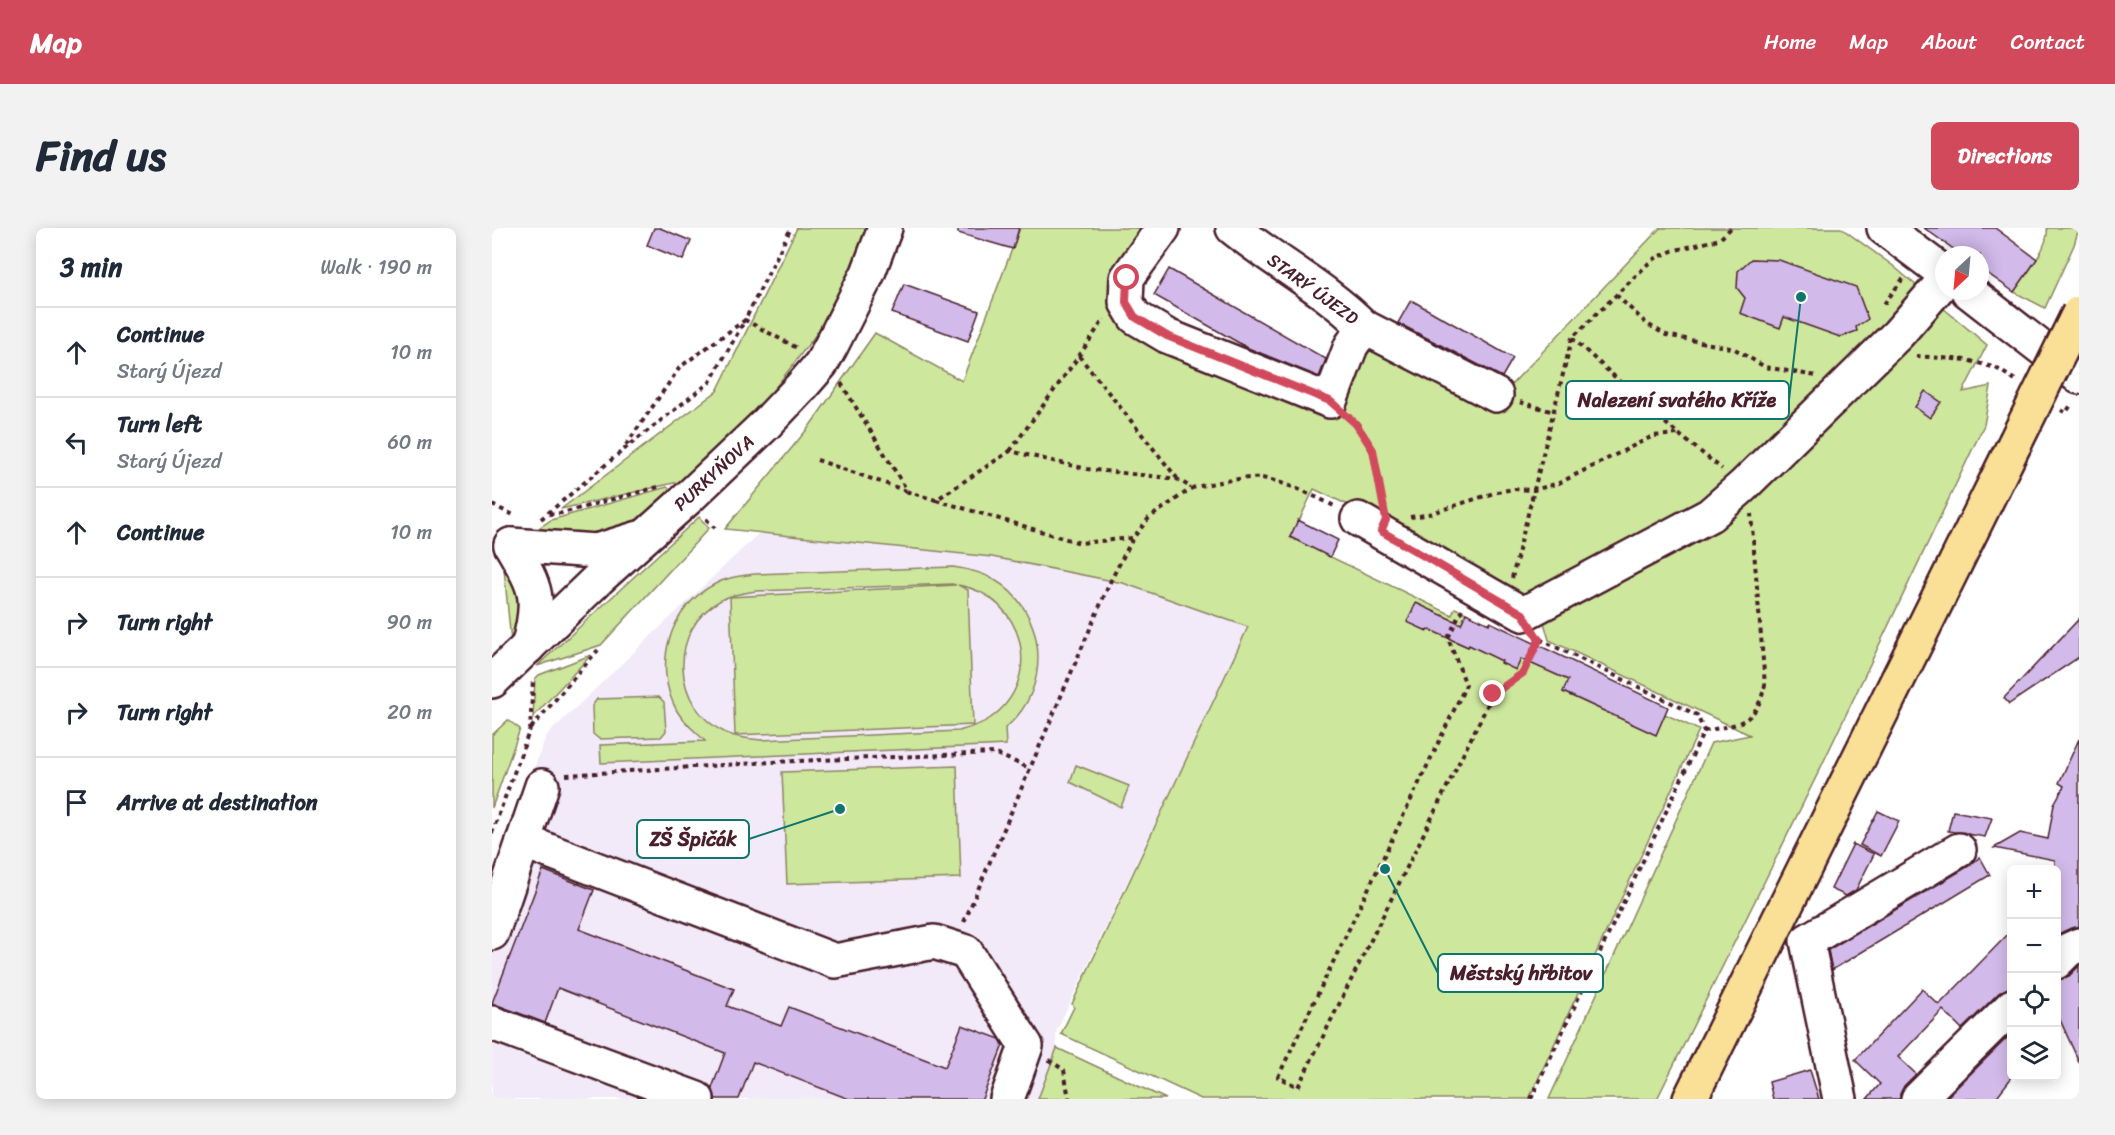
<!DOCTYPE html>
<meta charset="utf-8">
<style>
:root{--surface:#fff;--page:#f2f2f3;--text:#1f2937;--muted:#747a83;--line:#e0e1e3;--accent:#d1495b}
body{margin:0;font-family:Sriracha,sans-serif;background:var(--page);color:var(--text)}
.controls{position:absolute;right:18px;bottom:18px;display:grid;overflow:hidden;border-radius:9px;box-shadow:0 3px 15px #0003}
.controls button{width:54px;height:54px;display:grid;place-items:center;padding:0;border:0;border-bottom:2px solid var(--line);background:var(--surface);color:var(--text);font:30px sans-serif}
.compass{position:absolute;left:1443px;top:18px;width:54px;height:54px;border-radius:50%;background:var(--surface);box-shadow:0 3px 15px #0003;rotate:206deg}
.stop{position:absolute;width:18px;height:18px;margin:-14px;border:4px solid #d1495b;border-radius:50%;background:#fff}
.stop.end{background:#d1495b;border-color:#fff;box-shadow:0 2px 6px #0008}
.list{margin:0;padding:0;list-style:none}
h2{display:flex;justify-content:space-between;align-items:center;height:78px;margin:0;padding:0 24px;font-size:26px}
h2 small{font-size:20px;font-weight:400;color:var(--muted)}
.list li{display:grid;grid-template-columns:39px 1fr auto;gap:18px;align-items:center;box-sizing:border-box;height:90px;padding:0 24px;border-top:2px solid var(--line)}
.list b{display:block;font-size:22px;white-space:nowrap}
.list p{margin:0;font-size:20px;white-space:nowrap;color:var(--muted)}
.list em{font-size:20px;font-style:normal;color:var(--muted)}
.icon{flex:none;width:33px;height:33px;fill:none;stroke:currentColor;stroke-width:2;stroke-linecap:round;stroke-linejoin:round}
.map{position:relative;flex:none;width:1587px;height:871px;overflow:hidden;border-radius:9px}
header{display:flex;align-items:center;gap:36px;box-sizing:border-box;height:84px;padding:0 30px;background:var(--accent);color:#fff}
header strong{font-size:28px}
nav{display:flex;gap:33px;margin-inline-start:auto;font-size:21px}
.intro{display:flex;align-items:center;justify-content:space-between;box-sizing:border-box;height:144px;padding:0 36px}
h1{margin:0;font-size:42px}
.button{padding:15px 27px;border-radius:9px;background:var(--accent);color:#fff;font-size:21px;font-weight:700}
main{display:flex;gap:36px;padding:0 36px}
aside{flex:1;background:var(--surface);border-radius:9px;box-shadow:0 3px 15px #0003}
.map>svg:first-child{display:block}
</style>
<header>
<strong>Map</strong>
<nav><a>Home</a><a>Map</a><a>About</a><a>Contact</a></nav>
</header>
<div class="intro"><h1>Find us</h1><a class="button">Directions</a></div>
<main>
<aside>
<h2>3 min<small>Walk · 190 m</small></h2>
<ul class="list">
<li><svg class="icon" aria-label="ahead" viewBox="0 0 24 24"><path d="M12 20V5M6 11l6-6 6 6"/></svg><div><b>Continue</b><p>Starý Újezd</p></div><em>10 m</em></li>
<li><svg class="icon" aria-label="left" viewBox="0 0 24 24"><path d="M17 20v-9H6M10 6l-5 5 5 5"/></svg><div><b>Turn left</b><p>Starý Újezd</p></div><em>60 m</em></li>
<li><svg class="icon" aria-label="ahead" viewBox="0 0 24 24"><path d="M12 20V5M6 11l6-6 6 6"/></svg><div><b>Continue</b></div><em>10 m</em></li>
<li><svg class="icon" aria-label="right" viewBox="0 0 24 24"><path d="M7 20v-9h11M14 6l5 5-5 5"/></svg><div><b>Turn right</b></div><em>90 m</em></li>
<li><svg class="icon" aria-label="right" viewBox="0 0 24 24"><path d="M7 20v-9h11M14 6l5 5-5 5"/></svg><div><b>Turn right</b></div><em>20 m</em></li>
<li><svg class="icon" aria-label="arrive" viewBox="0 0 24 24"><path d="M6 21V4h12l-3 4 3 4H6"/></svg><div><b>Arrive at destination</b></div></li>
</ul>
</aside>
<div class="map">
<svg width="1587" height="871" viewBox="0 0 1587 871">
<rect width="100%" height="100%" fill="#fff"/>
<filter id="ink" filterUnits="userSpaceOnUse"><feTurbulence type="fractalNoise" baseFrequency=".0167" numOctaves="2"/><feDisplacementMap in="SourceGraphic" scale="12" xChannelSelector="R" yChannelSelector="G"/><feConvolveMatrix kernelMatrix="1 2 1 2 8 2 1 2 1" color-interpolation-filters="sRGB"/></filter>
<g filter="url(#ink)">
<path fill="#f2eaf9" d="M268,304l232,25 131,26 125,44 -192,405 1,16 -19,51h-546v-218l54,-145z"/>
<g fill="#cde79d" stroke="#8c8364" stroke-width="1.5" fill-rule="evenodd">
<path d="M305,0h75l-33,72 -25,37 -57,75 -70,68 -126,29 156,-118z"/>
<path d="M528,0h131l-29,89 68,46 145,56 21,-68 18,-11 120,63 166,-175h181l51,37 95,80 -24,47 28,-6 -7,39 -163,342 -164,332h-108l162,-356 39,-8 -201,-95 -6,-21 -40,-37 -135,-72 -7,1 -47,-22 -23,49 161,77 3,-7 11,5 -12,28 14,6 1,-2 33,16v2l27,-21 43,29 -9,21 93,42 9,-20 34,16 -170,369h-328l-140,-65 13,-27 -2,-3 176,-377 -125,-44 -131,-26 -267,-28 84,-102 66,-94 87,48z"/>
<path d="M1555,0h32l-5,17 -29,63 -31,-16c10,-15 36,-45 33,-64z"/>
<path d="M175,259l4,3 -4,5 -35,28 -42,15 -57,-6 18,-12z"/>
<path d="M207,289l10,11 -108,117 -64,21z"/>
<path d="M11,330l26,48 -18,36z"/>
<path d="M461,339c14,2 28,5 40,12 54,30 61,110 12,149l1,17 -405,18 -1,-18 105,-4c-10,-10 -21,-18 -28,-30 -25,-45 -8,-104 38,-127 12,-7 26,-8 40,-10zM460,356l4,1 -226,12 5,138 238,-10 -5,-135 -10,-5c66,11 88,95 31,134 -9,6 -20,9 -30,12l-198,9c-12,-1 -24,-2 -35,-7 -55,-26 -58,-104 -5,-133 11,-6 23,-7 36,-9z"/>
<path d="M99,427l-58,62 2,-38 4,-4z"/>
<path d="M167,469l5,5 2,29 -5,6 -62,2 -6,-5 -1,-28 5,-7z"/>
<path d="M16,492l12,9 -28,79v-73z"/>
<path d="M584,537l53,21 -8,21 -51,-25z"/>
<path d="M465,538l4,112 -174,6 -5,-112z"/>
<path d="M565,820l109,51h-128z"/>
</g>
<g fill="#d2baea" stroke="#4a1f2b" stroke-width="1.5">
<path d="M162,0h6l31,13 -8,19 -36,-15z"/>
<path d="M466,0h61l-6,21 -55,-16z"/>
<path d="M1432,0h71l42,31 -23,33 -34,-24v-13h-18z"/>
<path d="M1259,31l28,1 77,27 12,32 -12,8 1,4 -17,6 -56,-20 -4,11 -40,-15 5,-15 -8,-10 1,-17z"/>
<path d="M677,41l157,90 -7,18 -71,-29 -94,-53z"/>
<path d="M412,56l75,27 -11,30 -76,-28z"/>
<path d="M919,72l102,58 -11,19 -104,-54z"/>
<path d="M1433,163l16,11 -11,16 -15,-11z"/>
<path d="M806,292l40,20 -8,17 -40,-20z"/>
<path d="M924,375l45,21 5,-11 23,11 1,-2 178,85 -12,28 -93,-43 5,-12 -47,-21 -5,11 -15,-7 1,-2 -33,-16 -1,2 -40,-18 -1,2 -20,-9z"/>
<path d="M1587,391v38l-70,47 -5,-6z"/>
<path d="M1587,511v188l-8,1 -15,7 -1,-75 -61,-12 26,-15 28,6 6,-35 10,-18 -5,-3z"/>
<path d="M1386,583l21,10 -18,35 -21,-11z"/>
<path d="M1461,583l39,7 -7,19 -37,-6z"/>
<path d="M1361,616l21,10 -18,36 -10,6 -15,-7z"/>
<path d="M1488,629l10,18 -158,95 -4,-20 141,-84z"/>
<path d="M51,642l51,20 -15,39 155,60 -7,17 54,20 8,-19 156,60 17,-42 38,14 3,6 -21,54h-133l-96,-37 -14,37h-24l-3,-11 13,-35 -167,-65 -13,35 -53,-20z"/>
<path d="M1520,702v58l-13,5 -37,36 -19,-19 -45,47 18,17 -12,12 -4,8v5h-33l13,-15 -25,-24 67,-71 17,16z"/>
<path d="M1587,738v96l-23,-51v-31l13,-4z"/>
<path d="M1520,805v44l-17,22h-50z"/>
<path d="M1318,842l9,29h-46l-4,-17z"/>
</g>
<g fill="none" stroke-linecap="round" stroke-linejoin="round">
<g stroke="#4a1f2b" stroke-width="38">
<g id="minor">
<path d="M671,0l-36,50 -1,24 9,15 32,19 163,65 21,-55 13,-19c-39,-39 -89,-65 -131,-99"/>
<path d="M1392,0l60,45"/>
<path d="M1476,63l111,86"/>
<path d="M872,99l132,68"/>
<path d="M866,291l165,95 187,-99 33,-29 155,-152 46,-53"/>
<path d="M19,317l85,6 43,-13"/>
<path d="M19,317c25,43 31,51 17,102"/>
<path d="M0,453l106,-102 89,-80 79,-75 35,-37 20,-23 10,-18 37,-73 17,-45"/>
<path d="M31,613l312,120 99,-19 32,10 60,94 -19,53"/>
<path d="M0,705l50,-147"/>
<path d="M1564,734l12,-12 11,-5"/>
<path d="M0,795l205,76"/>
<path d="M1348,871l-33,-158 152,-91"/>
<path d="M1426,871l94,-93"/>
</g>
</g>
<g stroke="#4a1f2b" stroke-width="38">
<path id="major" d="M1198,871l325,-656"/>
</g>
<g stroke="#4a1f2b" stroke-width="4" stroke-dasharray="4.5 4.5" stroke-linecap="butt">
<path d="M1124,67l31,29 19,11 69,14 30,18 51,9"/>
<path d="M1392,76l21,-28"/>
<path d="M1080,110l99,90 51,41"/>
<path d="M587,128l98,122"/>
<path d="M1424,128l51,4 29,8 21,13"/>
<path d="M349,155l67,109 28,8 74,-49 77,18 90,10 15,9c16,-4 54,-12 70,-10 23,4 53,18 74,29"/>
<path d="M1028,174l34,10"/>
<path d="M1569,182l5,3 6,-10"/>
<path d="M858,190c25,22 27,53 32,83"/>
<path d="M134,217l54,-78 65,-47 46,-92"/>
<path d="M518,223l69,-95 25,-37"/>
<path d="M325,232l90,31"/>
<path d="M444,272l144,43 53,-5 16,-20 43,-30"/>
<path d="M0,277l24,11"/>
<path d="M57,286l13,-1 96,-26"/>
<path d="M918,289l16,-2 71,-23 17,-3 20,1 25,-7 94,-47 26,-2"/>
<path d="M49,291l81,-68 88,-69 35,-62 54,29"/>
<path d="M214,291l9,9"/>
<path d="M1020,350l60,-240 80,-78 20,-9 48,-12 11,-11"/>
<path d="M970,381l-14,29 18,47 -188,392 20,10 195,-393 30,-21 15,-33"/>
<path d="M39,500l67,-78"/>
<path d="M1212,503c36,-7 52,-7 61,-46l-14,-171"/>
<path d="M74,547l206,-13 222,-9 35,15"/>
<path d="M0,605l38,-104 3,-49"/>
<path d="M472,694l147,-342 22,-42"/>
<path d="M557,832l15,10 5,29"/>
<path d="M1039,871l173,-368 -7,-16 -160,-77"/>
</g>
<use href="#minor" stroke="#fff" stroke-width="33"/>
<use href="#major" stroke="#fadf96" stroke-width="33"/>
<g stroke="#4a1f2b" stroke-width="38" stroke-linecap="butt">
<path id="major-bridge" d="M1523,215l64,-130"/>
</g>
<use href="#major-bridge" stroke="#fadf96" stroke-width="33"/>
</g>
</g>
<g fill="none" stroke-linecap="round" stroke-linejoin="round" filter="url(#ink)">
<path stroke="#d1495b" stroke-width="8" d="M635,50l-1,24 9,15 32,19 163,65 26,23 17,26 13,70 -5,11 142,83 16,26 -16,33 -30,21"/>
</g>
<g text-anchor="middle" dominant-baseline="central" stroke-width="4.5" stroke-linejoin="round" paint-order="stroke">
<g font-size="18" fill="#4a1f2b" stroke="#fff">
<text transform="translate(821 61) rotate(36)">STARÝ ÚJEZD</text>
<text transform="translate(222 245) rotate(-43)">PURKYŇOVA</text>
</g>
</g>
<path fill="none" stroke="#0f766e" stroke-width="2" d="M1309 69L1297 172M348 581L257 611M893 641L946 745"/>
<g fill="#0f766e" stroke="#fff" stroke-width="2">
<circle cx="1309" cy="69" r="6"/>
<circle cx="348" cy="581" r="6"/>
<circle cx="893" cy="641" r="6"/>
</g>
<g fill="#fff" stroke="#0f766e" stroke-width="2">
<rect x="1074" y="153" width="223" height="38" rx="6"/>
<rect x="145" y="592" width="112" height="38" rx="6"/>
<rect x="946" y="726" width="165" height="38" rx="6"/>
</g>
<g font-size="20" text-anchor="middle" font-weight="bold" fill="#4a1f2b">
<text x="1185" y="179">Nalezení svatého Kříže</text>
<text x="201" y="618">ZŠ Špičák</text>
<text x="1029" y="752">Městský hřbitov</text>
</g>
</svg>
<div class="controls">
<button>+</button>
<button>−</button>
<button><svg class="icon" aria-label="locate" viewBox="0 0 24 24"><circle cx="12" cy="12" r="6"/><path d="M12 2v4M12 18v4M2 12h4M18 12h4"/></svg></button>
<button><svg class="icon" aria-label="layers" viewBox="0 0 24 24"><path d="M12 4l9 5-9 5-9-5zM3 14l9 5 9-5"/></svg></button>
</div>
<svg class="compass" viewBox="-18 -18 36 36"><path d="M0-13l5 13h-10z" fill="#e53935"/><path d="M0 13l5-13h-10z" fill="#747a83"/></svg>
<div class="stop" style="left:635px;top:50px"></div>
<div class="stop end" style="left:1001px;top:466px"></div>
</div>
</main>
